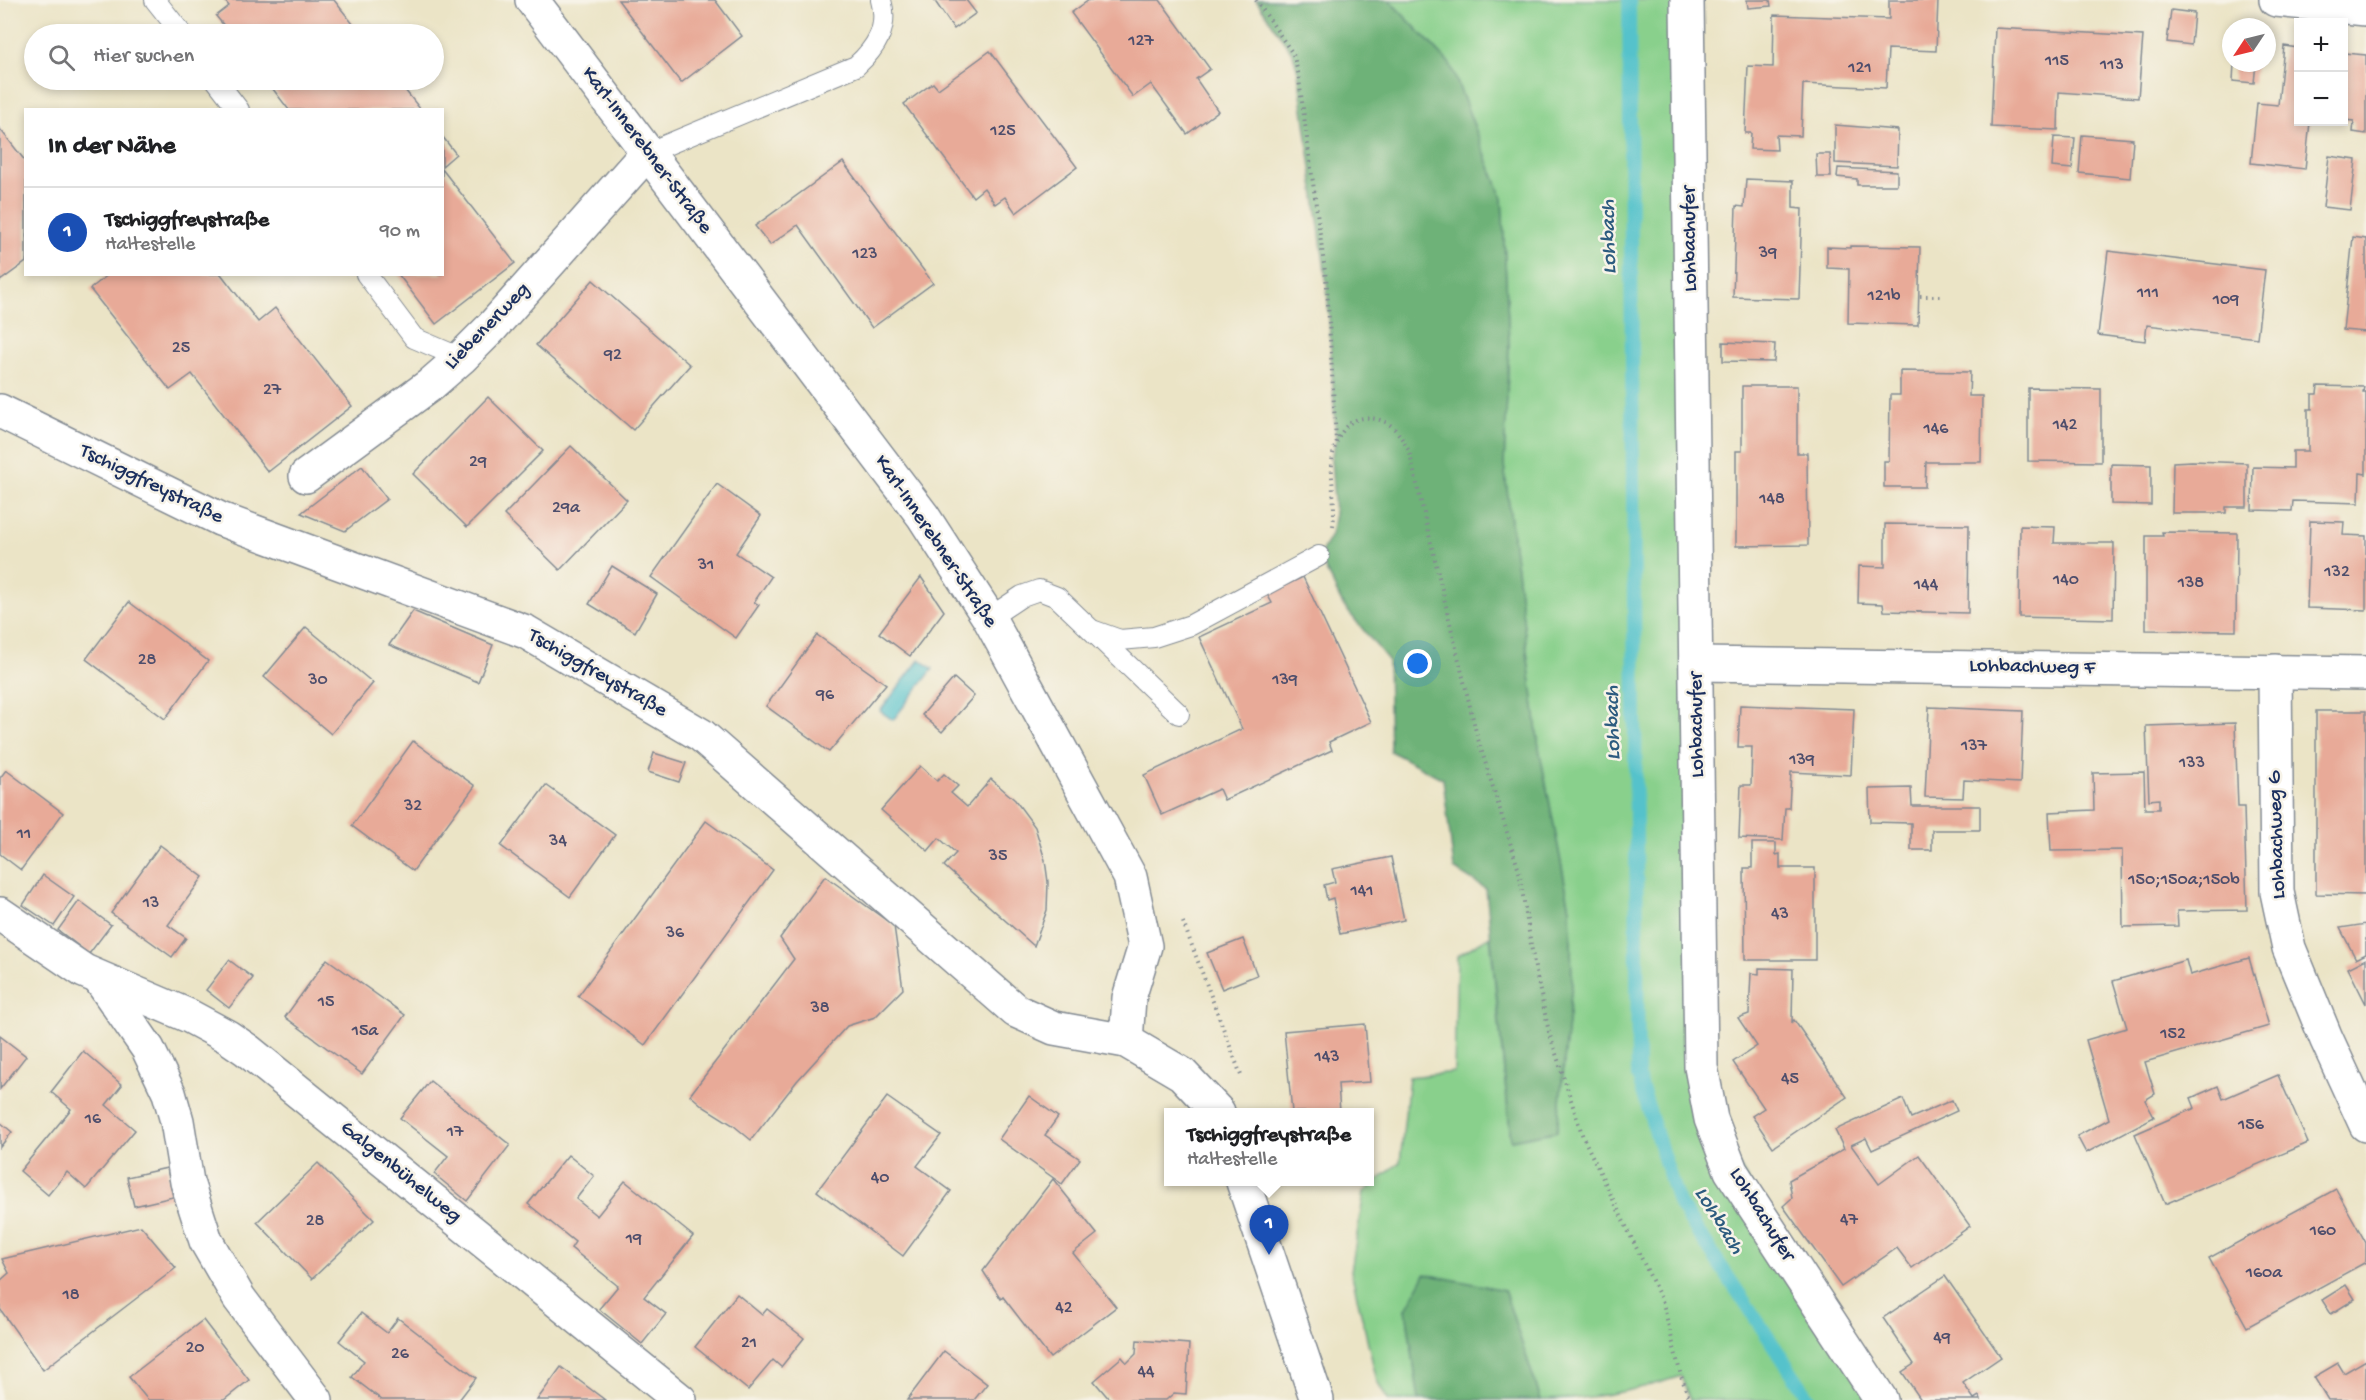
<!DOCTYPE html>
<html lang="de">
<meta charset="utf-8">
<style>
:root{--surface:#fff;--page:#f6f6f6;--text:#202124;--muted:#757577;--line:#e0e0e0;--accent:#111827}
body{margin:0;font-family:"Gochi Hand",sans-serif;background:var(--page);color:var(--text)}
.controls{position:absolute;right:18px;top:18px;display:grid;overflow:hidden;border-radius:0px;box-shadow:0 3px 9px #0003}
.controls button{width:54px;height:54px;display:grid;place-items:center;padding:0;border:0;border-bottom:2px solid var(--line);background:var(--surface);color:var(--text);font:30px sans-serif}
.compass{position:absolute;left:2222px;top:18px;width:54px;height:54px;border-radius:50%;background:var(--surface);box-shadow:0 3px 9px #0003;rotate:235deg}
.you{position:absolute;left:1418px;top:664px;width:21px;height:21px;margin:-15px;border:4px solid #fff;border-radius:50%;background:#1a73e8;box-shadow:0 0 0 9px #1a73e833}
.badge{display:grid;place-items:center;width:39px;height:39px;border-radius:50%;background:var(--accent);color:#fff;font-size:20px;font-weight:700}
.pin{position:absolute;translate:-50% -50px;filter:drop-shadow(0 2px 3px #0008)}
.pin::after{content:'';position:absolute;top:32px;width:21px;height:18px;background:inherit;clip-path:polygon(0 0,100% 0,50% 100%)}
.popup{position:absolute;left:1164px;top:1108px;width:210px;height:78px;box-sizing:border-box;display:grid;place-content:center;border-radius:0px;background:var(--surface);filter:drop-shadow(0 2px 4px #0005);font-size:20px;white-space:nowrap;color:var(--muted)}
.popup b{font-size:22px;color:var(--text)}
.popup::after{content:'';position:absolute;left:50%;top:100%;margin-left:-12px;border:12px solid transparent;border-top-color:var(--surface)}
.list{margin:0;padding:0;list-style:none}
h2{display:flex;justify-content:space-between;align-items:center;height:78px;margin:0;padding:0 24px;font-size:26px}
h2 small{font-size:20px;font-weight:400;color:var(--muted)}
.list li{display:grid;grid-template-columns:39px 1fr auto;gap:18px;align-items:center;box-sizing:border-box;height:90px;padding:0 24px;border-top:2px solid var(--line)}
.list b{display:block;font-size:22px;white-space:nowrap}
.list p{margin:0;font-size:20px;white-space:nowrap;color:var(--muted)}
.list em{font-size:20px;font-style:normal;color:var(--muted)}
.icon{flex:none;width:33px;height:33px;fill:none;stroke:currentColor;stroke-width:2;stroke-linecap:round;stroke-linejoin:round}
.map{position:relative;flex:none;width:2366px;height:1400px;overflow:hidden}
.search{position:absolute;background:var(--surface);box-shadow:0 3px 9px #0003;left:24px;top:24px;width:420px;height:66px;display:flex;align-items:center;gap:15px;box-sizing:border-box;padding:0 21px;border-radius:33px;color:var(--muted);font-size:22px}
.panel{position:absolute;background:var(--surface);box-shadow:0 3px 9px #0003;left:24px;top:108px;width:420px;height:168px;border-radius:0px}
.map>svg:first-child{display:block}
</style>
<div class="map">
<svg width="2366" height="1400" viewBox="0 0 2366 1400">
<rect width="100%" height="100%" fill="#f7f3e8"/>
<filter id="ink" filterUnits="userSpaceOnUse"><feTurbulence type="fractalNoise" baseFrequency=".0167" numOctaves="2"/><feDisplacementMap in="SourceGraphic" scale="12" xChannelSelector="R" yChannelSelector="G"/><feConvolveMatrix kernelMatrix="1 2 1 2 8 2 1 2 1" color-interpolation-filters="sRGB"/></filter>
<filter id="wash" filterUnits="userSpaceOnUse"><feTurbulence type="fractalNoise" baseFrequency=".008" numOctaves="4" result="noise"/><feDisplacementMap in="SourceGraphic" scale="24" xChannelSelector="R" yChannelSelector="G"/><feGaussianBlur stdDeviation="1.35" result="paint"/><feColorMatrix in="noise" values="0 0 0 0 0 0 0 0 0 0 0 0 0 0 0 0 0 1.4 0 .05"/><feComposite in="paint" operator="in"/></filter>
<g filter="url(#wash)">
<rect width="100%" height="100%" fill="#ebe4c6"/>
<path fill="#89d08c" stroke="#528075" stroke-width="1.5" d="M1389,0h298l24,1119 170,281h-191l-9,-24c-45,15 -92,24 -140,24l-37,-110 -98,19 13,91h-31l-11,-19 -26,-110 13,-79 36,-30 9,-85 45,-5 3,-116 33,-20 21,204 46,-9 15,-148 -2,-74 -31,-161 -35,-283 5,-121 -7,-146 -52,-134z"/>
<g fill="#6eb278" stroke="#44706b" stroke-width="1.5">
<path d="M1256,0h133l61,64 52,134 7,146 -5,121 35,283 31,161 2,74 -15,148 -46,9 -25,-251 -32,-20 -11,-90 -53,-28 -2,-91 -45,-55 -24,-49 12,-21 4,-22 -4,-54 5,-19 -9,-154 -29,-214 -5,-18z"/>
<path d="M1425,1274l79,16 37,110h-122l-13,-91z"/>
</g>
<path fill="#55c2cb" stroke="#387894" stroke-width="1.5" d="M920,659l13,10 -40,51 -13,-9z"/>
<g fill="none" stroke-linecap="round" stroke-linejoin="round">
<path stroke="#55c2cb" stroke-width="14" d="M1629,0l9,1076 40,126 132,198"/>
</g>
<g id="blocks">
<g fill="#e8aa98">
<path d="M224,0h110l27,34h-130l-15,-18 13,-10z"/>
<path d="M618,0h97l27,36 -61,47z"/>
<path d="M934,0h32l10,13 -22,16z"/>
<path d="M1089,0h71l50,69 -14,10 22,32 -31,23 -36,-50 -18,13 -62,-84z"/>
<path d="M1747,0h23l1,6 -23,2z"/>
<path d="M1889,0h49l-2,51 -48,-2 -2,39 -83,-4 -2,52 -25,-1 1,15 -27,-1 1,-16h-6l3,-67 25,1 1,-52 115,4z"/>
<path d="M2171,10l23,3 -3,32 -24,-3z"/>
<path d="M1995,28l148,8 -5,62 -79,-6 -1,38 -67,-3z"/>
<path d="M2284,46l14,2v74h12l-5,47 -54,-6 6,-60 21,2z"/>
<path d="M990,51l87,116 -61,46 -11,-16 -10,7 -11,-16 -11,9 -69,-93 29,-21 5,6z"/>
<path d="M2344,53l22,2v79l-13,-2 1,-11 -10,-1z"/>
<path d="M2234,63h22l-2,20 -21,-2z"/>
<path d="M266,80h131l24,30h-132z"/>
<path d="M1835,125l63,5 -1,36 -62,-3z"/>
<path d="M0,129l26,33v100l-26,19z"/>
<path d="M2082,135l51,4 -3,39 -51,-5z"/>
<path d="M442,136l14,18 -14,12z"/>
<path d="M2054,137l21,1 -3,31 -20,-2z"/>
<path d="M1816,154h14l1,23h-14z"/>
<path d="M2329,156l27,4 -6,50 -27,-3z"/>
<path d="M843,162l90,121 -61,45 -74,-103 -28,20 -15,-19z"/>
<path d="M1838,168l59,3v14h-40v-6l-20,-2z"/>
<path d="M442,169l73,94 -79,61 -38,-50h44z"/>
<path d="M1746,179l47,2v27l9,1 -3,90 -66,-2 3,-91 8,1z"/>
<path d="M2353,237l13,2v93l-23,-2z"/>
<path d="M1850,246l70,1 -2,78 -70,-2 1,-54 -22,-1v-21l23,1z"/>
<path d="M2108,251l157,19 -8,68 -110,-13 -2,16 -47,-6z"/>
<path d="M109,274h112l37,48 17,-14 77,98 -84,66 -76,-98 -22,16 -80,-101z"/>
<path d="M593,280l97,85 -57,65 -97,-85z"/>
<path d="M1723,342l52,2 -1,18 -51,-1z"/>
<path d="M1900,371l70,1 -1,24h13l-1,66h-55l-1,25h-41v-26h5l1,-66h10z"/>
<path d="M1742,386h55v67h10l1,92 -72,1v-95h6z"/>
<path d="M2318,386l46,1 -1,5h3v82l-6,-1 -1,30 -66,-2 -1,10 -40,-1 1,-43 40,1v-17h15v-42h4v-15h5z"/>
<path d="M2028,388l73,1v73l-73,-1z"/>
<path d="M488,397l55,54 -76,76 -54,-53z"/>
<path d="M571,446l56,54 -67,70 -56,-55z"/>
<path d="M2192,461l55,2v44h-21v6h-54l1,-51z"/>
<path d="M2111,464l40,1v40l-40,-1z"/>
<path d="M362,466l25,33 -42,32 -44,-18z"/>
<path d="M717,484l44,32 -25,37 35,24 -17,25 5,3 -23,33 -85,-61z"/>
<path d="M2310,521l34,1 -1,13 23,1v74l-59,-2z"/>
<path d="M1885,524l84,1 -1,88 -84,-2 -1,-7 -25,-1 1,-37 26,1z"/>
<path d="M2020,526l35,1 -1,16h60l-1,76 -94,-2z"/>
<path d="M2162,532l75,1 -1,98 -90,-1v-94h17z"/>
<path d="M612,566l45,28 -22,38 -46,-28z"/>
<path d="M921,577l23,34 -34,45 -31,-23z"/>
<path d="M1303,577l68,145 -42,20 3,8 -108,50 -5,-11 -57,26 -18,-40 98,-46 -43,-92 73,-34 -5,-9z"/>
<path d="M129,602l79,59 -43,58 -79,-60z"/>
<path d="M413,611l80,34 -15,37 -89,-37z"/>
<path d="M306,627l67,56 -42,51 -67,-57z"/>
<path d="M817,635l69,49 -57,68 -63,-46z"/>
<path d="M954,678l20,18 -32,36 -20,-17z"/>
<path d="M1740,705l114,4 -3,66 -60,-3 -2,36h-4l-2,32 -44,-2 2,-53h10l1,-38h-14z"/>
<path d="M1929,707l94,4 -3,72 -56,-3 -1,18 -38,-1z"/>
<path d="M2316,711h50v184l-50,-1z"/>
<path d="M2235,723l3,84h6l3,103 -70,1 1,15 -55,1 -1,-77 -71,1 -2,-39 45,-2 -1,-37 51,-1 1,37h14v-10l-10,1 -3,-74z"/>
<path d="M413,741l62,45 -62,85 -61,-45z"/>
<path d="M654,753l32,10 -7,19 -31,-10z"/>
<path d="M920,766l17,15 7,-7 14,12 -7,7 16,14 24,-28 24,21 20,27 10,33 3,22 -1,28 -13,36 -90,-80 12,-13 -17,-15 -11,13 -47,-41z"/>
<path d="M6,770l57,43 -42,57 -21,-16v-76z"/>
<path d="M546,785l69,50 -45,62 -69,-51z"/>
<path d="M1911,788l1,18h68v24h-48v20h-21v-27l-41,-1 -1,-33z"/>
<path d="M706,821l67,49 -128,175 -67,-49z"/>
<path d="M1752,843h24v12l4,-1v14h35v92h-70l-1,-92h8z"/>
<path d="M160,845l43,32 -35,48 18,13 -14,19 -61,-44z"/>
<path d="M1391,857l13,63 -64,14 -7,-36 -6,2 -3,-15 11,-3 -3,-13z"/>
<path d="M43,875l31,22 -20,29 -31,-21z"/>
<path d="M825,876l69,50 9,63 -28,28 -28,9 -50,55 -46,59 -18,-15 -29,-18 -14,-12 104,-136 -14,-21z"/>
<path d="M79,901l32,24 -22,29 -31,-24z"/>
<path d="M2366,924v30l-10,5 -16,-31z"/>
<path d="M1243,939l14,36 -35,14 -15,-36z"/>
<path d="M2249,958l20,68 -124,36 10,32 -10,6 9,17 -68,36 -9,-17 32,-17 -23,-79 41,-12 -14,-47 73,-21 4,15z"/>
<path d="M327,959l78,56 -43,59 -77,-57z"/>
<path d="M2366,959v45l-18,-36z"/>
<path d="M229,960l24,18 -24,30 -23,-18z"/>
<path d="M1759,968l34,1 -1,53 2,-2 53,77 -74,50 -21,-31 12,-8 -31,-46 24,-16 -19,-28 11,-4 2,-41 8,1z"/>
<path d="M1365,1024l5,58 -32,2 2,28h-48l-8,-81z"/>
<path d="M0,1036l26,20 -26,33z"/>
<path d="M83,1051l39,34 -16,20 29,25 -49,59 -19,-17 -19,23 -28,-24 51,-62 -20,-17z"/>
<path d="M2278,1075l30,68 -143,61 -30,-70 60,-26 -4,-10 27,-12 5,13z"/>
<path d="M430,1081l80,64 -43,56 -33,-27 14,-18 -48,-38z"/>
<path d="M1029,1096l29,21 -13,18 35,24 -18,25 -63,-45z"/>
<path d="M887,1097l54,38 -24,31 34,25 -48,65 -86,-65z"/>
<path d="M1903,1099l8,19 41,-18 5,11 -85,39 -6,-12 -15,7 28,39 40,-29 51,71 -58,42 -15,-20 -56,39 -58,-81 9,-8 -3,-18 55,-31 -9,-19z"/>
<path d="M0,1122l12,10 -12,15z"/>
<path d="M568,1155l26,21 -18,23 21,17 28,-35 68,55 -49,61 22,17 -24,30 -43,-35 19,-23 -47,-38 4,-6 -47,-38z"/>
<path d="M318,1163l56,57 -62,59 -55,-57z"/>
<path d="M167,1168l6,29 -39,9 -7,-29z"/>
<path d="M1053,1179l44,55 -24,19 43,54 -66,51 -47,-61 -2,2 -18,-28z"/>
<path d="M2336,1189l30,54v19l-119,65 -38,-69z"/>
<path d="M141,1226l35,42 -133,102 -43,-61v-28l9,-8 -7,-14z"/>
<path d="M1945,1276l56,81 -38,26 11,16 5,-3 2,4h-60l-19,-28 12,-8 -31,-46z"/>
<path d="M2346,1285l9,14 -24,15 -9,-14z"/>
<path d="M737,1294l25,21 5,-6 37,29 -23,29 -8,-7 -25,30 -53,-43z"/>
<path d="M361,1313l26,20 11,-15 78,60 -17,22h-77l-30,-23 12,-16 -25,-20z"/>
<path d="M203,1320l46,60 -25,20h-76l-19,-23z"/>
<path d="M1137,1340l52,4 -3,50 -12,-1 -8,7h-56l-16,-19 28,-24 5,6 9,-9z"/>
<path d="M944,1351l43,33 -13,16h-67z"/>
<path d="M2366,1360v40h-38l-14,-23 24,-14 6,10z"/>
<path d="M561,1367l44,33h-68z"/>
</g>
</g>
</g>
<g filter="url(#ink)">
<use href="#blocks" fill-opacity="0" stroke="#838a92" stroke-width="1.5"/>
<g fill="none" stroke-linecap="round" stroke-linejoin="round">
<g stroke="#838a92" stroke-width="22">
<g id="service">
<path d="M155,0l27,34"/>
<path d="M216,80l23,30"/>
<path d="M647,153l209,-87c20,-18 33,-38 25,-66"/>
<path d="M366,274l48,64 47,20"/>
<path d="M989,618l33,-22 17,-6 18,7 122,117"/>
<path d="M1092,630l28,10 34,-3 37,-12 128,-69"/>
</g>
</g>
<g stroke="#838a92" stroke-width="36">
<g id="minor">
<path d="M532,0l391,516 66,102 141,259 15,69 -16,52 -3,43"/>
<path d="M1687,0l14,1067 10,52 20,52 150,229"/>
<path d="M2276,0l90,9"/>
<path d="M306,476l124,-91 31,-27 31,-31 155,-174"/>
<path d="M1697,664l669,9"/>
<path d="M2275,671l2,221 12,56 37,90 40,87"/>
<path d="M0,914l84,57 105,45 39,21 19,13 433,350"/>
<path d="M99,978l49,71 21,44 8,28 10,61 19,59 33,57 77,102"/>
</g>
</g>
<g stroke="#838a92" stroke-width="36">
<g id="tertiary">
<path d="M0,411l220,108 306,113 175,103 315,276 38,17 72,13 56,33 36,38"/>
<path d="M1243,1182l74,218"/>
</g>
</g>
<g stroke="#838a92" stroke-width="4" stroke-dasharray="1.5 4.5" stroke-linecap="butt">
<path d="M1256,0l37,54 5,18 29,214 9,154"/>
<path d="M1920,296h21"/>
<path d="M1333,526c5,-35 -12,-68 12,-98 5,-7 16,-11 24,-10 24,2 29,14 40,33l68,285 42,135 15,92 15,69 34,105 80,166 18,73 9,24"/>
<path d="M1183,922l59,156"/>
</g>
<use href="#service" stroke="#fff" stroke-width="20"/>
<use href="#minor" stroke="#fff" stroke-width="33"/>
<use href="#tertiary" stroke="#fff" stroke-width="33"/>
</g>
</g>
<g text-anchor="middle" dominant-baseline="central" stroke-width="5" stroke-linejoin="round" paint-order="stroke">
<g font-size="18" fill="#4e4e6c">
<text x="1141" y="41">127</text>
<text x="2057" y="61">115</text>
<text x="2112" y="65">113</text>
<text x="1860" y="68">121</text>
<text x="1003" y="131">125</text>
<text x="1768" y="253">39</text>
<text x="865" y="254">123</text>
<text x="2148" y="293">111</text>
<text x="1884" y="296">121b</text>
<text x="2226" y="300">109</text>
<text x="181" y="348">25</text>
<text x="613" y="355">92</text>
<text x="272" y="390">27</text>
<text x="2065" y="425">142</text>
<text x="1936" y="429">146</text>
<text x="478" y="462">29</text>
<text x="1772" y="499">148</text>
<text x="566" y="508">29a</text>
<text x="706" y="565">31</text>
<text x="2337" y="572">132</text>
<text x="2066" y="580">140</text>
<text x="2191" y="583">138</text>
<text x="1926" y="585">144</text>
<text x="147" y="660">28</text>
<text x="318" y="680">30</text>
<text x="1285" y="680">139</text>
<text x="825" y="695">96</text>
<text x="1974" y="746">137</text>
<text x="1802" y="760">139</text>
<text x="2192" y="763">133</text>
<text x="413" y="806">32</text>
<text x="24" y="834">11</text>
<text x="558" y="841">34</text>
<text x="998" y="856">35</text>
<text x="2184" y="880">150;150a;150b</text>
<text x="1362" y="891">141</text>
<text x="151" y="903">13</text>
<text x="1780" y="914">43</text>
<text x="675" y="933">36</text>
<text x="326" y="1002">15</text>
<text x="820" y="1008">38</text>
<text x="365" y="1031">15a</text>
<text x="2173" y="1034">152</text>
<text x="1327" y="1057">143</text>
<text x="1790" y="1079">45</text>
<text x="93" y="1119">16</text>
<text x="2251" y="1125">156</text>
<text x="455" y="1132">17</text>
<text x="880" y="1178">40</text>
<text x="1849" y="1220">47</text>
<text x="315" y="1221">28</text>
<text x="2323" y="1231">160</text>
<text x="634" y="1239">19</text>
<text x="2264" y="1273">160a</text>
<text x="71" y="1295">18</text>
<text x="1064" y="1308">42</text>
<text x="1942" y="1338">49</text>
<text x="749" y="1343">21</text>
<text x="195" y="1348">20</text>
<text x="400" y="1354">26</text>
<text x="1146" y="1372">44</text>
</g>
<g font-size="21" fill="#1b2f5e" stroke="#f7f3e8">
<text transform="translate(646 151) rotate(53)">Karl-Innerebner-Straße</text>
<text transform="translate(1691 239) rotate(-91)">Lohbachufer</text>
<text transform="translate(488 327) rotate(-46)">Liebenerweg</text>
<text transform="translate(151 485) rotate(26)">Tschiggfreystraße</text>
<text transform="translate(935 542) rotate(56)">Karl-Innerebner-Straße</text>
<text transform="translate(2032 668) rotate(1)">Lohbachweg F</text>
<text transform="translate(597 674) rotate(30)">Tschiggfreystraße</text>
<text transform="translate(1698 725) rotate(-91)">Lohbachufer</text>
<text transform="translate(2278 835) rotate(-92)">Lohbachweg G</text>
<text transform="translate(400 1173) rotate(39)">Galgenbühelweg</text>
<text transform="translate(1761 1215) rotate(58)">Lohbachufer</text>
</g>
<g font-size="22" font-style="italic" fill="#2c5b7f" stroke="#f7f3e8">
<text transform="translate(1610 237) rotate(-91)">Lohbach</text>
<text transform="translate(1614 723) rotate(-91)">Lohbach</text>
<text transform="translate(1718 1221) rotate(58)">Lohbach</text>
</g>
</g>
</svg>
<div class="controls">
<button>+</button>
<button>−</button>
</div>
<svg class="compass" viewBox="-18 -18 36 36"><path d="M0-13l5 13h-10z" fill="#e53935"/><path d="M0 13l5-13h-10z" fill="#757577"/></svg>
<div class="you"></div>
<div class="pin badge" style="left:1269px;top:1255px;background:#1a4fb4">1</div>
<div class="popup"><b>Tschiggfreystraße</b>Haltestelle</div>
<div class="search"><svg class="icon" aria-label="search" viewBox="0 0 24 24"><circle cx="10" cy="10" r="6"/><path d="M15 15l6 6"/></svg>Hier suchen</div>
<section class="panel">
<h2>In der Nähe<small></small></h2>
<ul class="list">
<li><span class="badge" style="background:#1a4fb4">1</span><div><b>Tschiggfreystraße</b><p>Haltestelle</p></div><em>90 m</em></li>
</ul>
</section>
</div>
